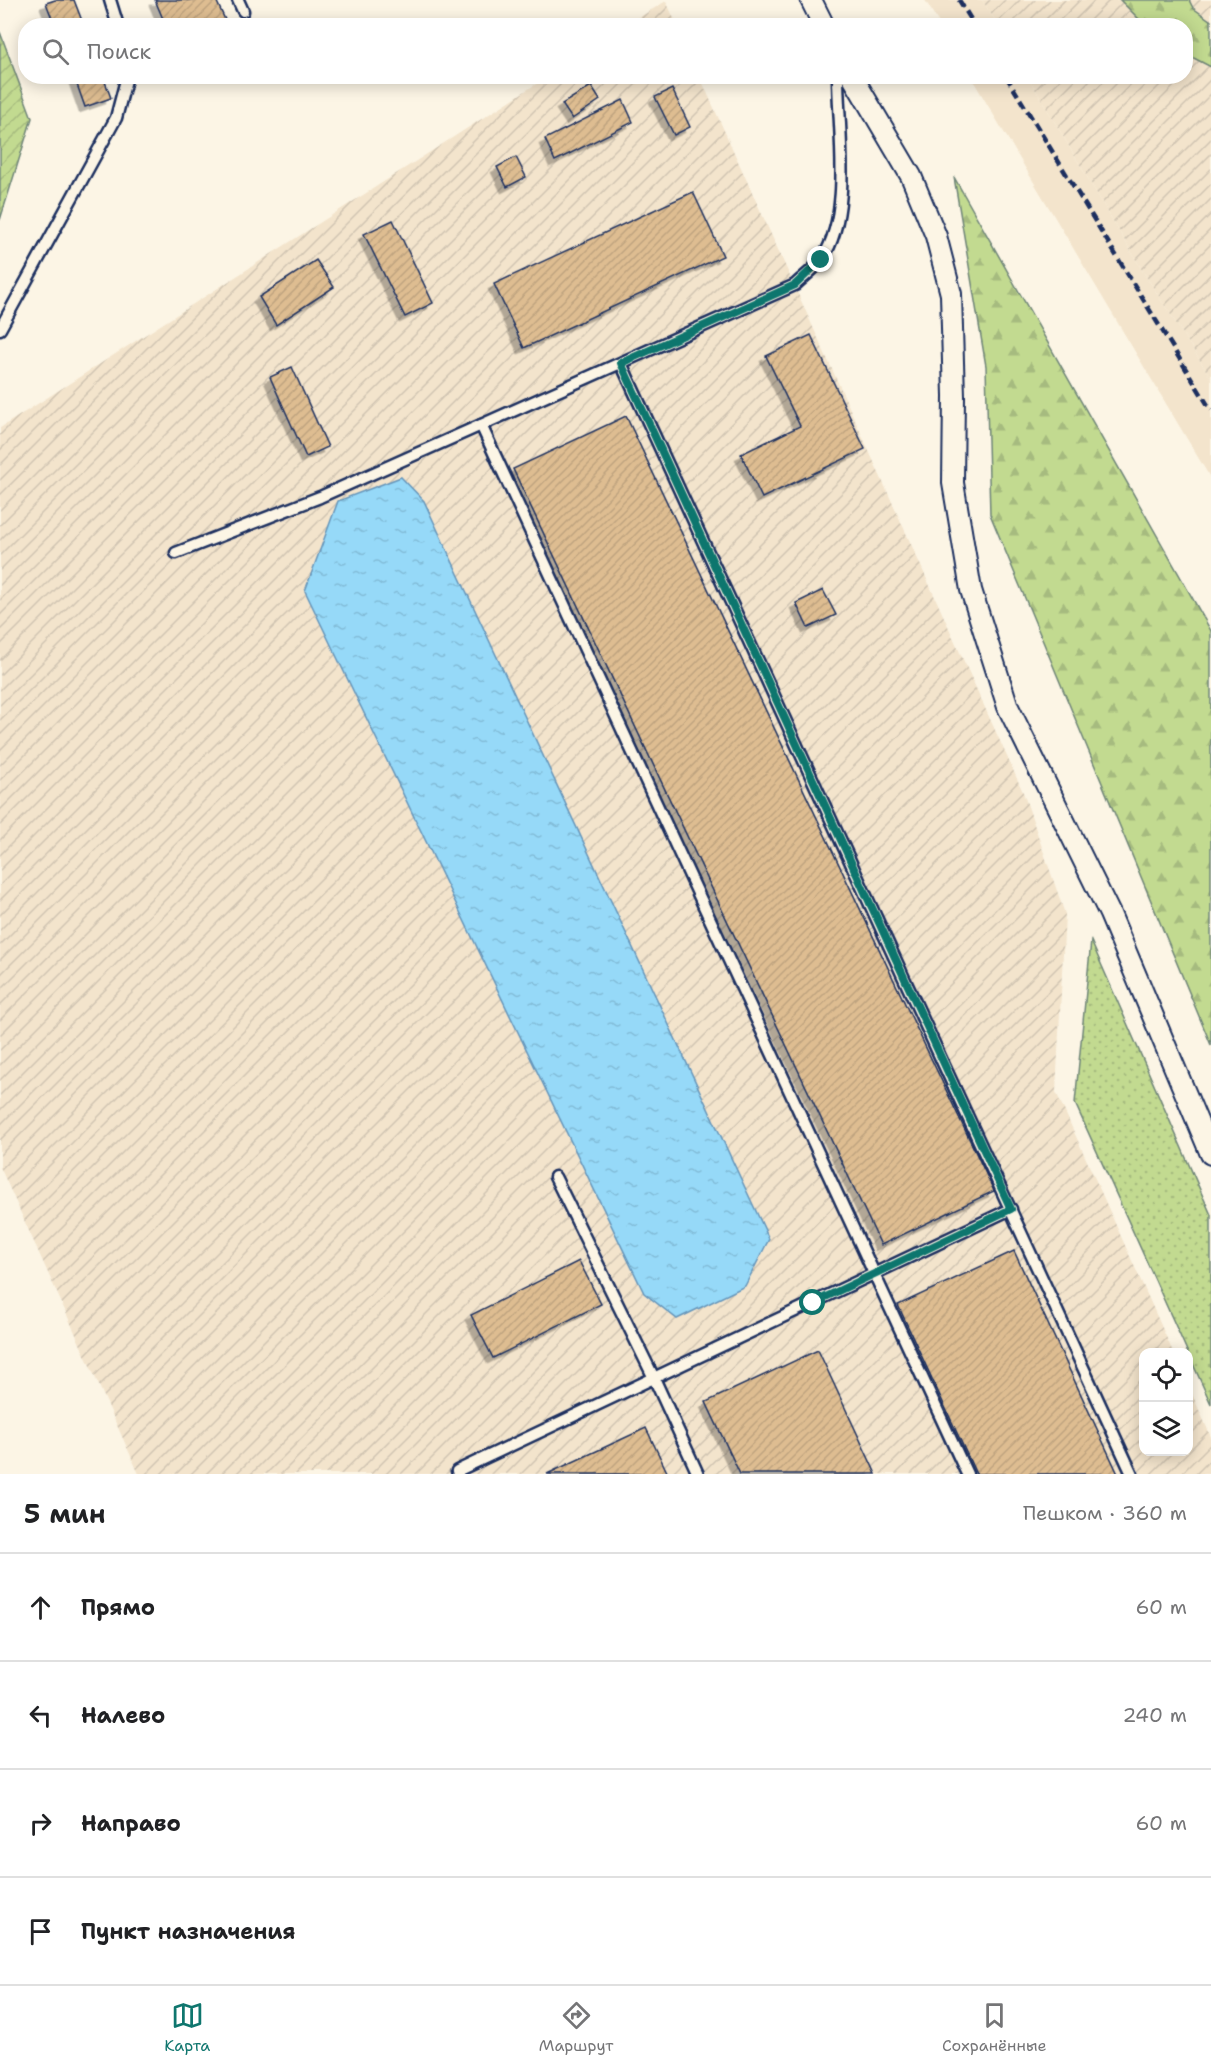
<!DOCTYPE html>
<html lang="ru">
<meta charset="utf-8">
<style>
:root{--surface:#fff;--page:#f6f6f6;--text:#202124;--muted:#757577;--line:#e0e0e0;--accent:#0f766e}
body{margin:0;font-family:"Shantell Sans",sans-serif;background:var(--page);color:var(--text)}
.controls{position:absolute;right:18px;bottom:18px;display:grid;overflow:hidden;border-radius:12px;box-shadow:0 3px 15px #0003}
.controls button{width:54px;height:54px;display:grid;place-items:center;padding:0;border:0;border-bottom:2px solid var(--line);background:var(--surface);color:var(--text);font:30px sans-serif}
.stop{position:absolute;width:18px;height:18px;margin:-14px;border:4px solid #0f766e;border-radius:50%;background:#fff}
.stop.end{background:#0f766e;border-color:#fff;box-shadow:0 2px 6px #0008}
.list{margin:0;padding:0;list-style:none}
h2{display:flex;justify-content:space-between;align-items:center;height:78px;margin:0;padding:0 24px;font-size:26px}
h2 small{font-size:20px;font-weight:400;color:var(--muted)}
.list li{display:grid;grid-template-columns:39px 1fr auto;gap:18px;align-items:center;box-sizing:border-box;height:108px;padding:0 24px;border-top:2px solid var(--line)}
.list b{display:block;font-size:22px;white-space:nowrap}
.list em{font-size:20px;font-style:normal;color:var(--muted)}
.icon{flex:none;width:33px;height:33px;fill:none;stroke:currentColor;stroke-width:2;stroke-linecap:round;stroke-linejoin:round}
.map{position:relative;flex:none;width:1211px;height:1474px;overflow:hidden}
.search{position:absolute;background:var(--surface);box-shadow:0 3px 15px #0003;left:18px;right:18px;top:18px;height:66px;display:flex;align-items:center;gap:15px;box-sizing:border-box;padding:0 21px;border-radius:24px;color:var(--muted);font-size:22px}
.sheet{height:510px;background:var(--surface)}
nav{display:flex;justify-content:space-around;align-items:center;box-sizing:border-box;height:84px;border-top:2px solid var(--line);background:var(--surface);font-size:16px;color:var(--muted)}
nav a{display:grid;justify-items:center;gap:3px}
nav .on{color:var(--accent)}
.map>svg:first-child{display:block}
</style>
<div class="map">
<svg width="1211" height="1474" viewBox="0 0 1211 1474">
<defs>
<pattern id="industrial-furrows" width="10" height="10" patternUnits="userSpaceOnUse" patternTransform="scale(1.5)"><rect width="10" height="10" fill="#f3e4cc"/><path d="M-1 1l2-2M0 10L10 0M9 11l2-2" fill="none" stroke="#d0c4b2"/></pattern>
<pattern id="grass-dots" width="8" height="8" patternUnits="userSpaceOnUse" patternTransform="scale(1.5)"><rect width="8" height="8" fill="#c2da90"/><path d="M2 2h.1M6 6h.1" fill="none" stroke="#a6bb7f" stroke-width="1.8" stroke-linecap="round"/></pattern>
<pattern id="forest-firs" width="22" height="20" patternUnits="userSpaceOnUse" patternTransform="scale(1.5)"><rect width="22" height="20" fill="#c2da90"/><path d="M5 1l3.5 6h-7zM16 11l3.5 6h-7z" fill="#a6bb7f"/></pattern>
<pattern id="garden-furrows" width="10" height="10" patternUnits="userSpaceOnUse" patternTransform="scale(1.5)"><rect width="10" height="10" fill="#c2da90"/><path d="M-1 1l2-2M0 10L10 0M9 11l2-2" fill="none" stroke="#a6bb7f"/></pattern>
<pattern id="water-ripples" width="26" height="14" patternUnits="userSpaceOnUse" patternTransform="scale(1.5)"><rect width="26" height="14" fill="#96d9f8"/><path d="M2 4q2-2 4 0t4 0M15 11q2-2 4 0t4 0" fill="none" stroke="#81bbd7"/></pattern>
<pattern id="building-hatch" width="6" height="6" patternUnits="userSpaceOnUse" patternTransform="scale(1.5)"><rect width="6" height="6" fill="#debd91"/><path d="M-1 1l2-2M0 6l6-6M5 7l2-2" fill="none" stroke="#bea37f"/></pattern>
<filter id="shadow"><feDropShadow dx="-5.5" dy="5.5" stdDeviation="0" flood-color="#0004"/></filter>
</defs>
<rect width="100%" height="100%" fill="#fcf5e5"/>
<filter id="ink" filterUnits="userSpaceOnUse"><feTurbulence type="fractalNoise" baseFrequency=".0167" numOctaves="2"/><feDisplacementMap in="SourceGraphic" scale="12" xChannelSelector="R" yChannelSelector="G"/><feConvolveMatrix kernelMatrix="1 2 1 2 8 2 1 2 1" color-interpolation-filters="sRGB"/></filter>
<g filter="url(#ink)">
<g fill="#f3e4cc">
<path d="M925,0h57l16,25h-58z"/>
<path d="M971,77h57l114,193 69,108v101z"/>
</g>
<g fill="url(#industrial-furrows)">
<path d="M982,0h229v378l-69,-108 -114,-193 158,-1v-50l-188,-1z"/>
<path d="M666,1l11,24h-50z"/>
<path d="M547,77h153l323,715 42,122 -9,178 117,260h-29v100h44l1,-65 22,50v37h-1072l-139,-307v-739z"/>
</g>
<path fill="url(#grass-dots)" stroke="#6e8477" stroke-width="1.5" d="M1091,941l120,274v189l-136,-301z"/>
<g fill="url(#forest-firs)" stroke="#6e8477" stroke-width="1.5">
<path d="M1120,0h69l4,8 18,13v46l-25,-13v-28l-41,-1z"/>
<path d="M954,177l257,454v414l-221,-531 -4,-148z"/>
</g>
<path fill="url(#garden-furrows)" stroke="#6e8477" stroke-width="1.5" d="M0,32l32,86 -32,102z"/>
<path fill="url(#water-ripples)" stroke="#6595ba" stroke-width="1.5" d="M401,477l23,24 345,738 -24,47 -68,33 -33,-26 -339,-702 33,-90z"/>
<g fill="url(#building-hatch)" stroke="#1b2f5e" stroke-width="1.5" filter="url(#shadow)">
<path d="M55,0h19l10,26h-29l-9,-23z"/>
<path d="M155,0h61l10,22 -8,4h-52z"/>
<path d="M74,76h29l8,22 -26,9z"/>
<path d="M591,86l9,14 -28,19 -10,-15z"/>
<path d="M672,89l18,38 -16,8 -19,-38z"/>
<path d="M623,100l10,22 -78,39 -10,-22z"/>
<path d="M516,157l10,20 -19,10 -10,-20z"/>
<path d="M693,192l30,64 -199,92 -30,-64z"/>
<path d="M393,220l40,83 -28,14 -41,-83z"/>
<path d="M316,260l18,27 -58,38 -17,-28z"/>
<path d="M811,335l54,114 -103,49 -21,-44 59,-28 -34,-70z"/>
<path d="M292,367l36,80 -22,10 -36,-80z"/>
<path d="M626,416l368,775 -113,54 -368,-776z"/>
<path d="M823,590l13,25 -28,13 -12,-25z"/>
<path d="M1014,1251l104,223h-142l-78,-169z"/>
<path d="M579,1261l22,43 -108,54 -22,-43z"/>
<path d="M818,1350l58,124h-136l-34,-72z"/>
<path d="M646,1428l22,46h-121z"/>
</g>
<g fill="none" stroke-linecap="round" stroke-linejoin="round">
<g stroke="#1b2f5e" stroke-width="15">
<g id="lane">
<path d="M110,0l8,26"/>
<path d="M238,0l5,11"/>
<path d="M0,329l116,-211 11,-42"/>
<path d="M621,363l511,1111"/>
<path d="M481,425l486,1049"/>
<path d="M176,553l144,-56 475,-212c8,-8 20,-16 27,-26 31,-46 16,-128 16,-183"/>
<path d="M555,1177l99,201 44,96"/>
<path d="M458,1474l-1,-3 554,-262"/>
</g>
</g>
<g stroke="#1b2f5e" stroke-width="24">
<g id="street">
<path d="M811,0l13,26"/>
<path d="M852,76l59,100 25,60 15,58 3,102 -1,87 18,107 37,117 102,207 101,240"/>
</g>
</g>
<use href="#lane" stroke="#fcf5e5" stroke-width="10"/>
<use href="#street" stroke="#fcf5e5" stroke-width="20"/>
<g stroke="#1b2f5e" stroke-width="4.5" stroke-dasharray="9 4.5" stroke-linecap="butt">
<path d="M959,0l16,26"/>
<path d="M1006,76l205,334"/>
</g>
</g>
</g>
<g fill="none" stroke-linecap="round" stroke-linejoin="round" filter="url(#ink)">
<path stroke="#0f766e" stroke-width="8" d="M813,1303l198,-94 -390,-846 174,-78 26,-25"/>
</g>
</svg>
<div class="controls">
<button><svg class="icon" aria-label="locate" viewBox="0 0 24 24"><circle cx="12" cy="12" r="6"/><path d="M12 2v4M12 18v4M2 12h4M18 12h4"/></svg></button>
<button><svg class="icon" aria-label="layers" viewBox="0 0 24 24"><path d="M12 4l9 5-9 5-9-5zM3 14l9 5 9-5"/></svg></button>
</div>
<div class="stop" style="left:813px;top:1303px"></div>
<div class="stop end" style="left:821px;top:260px"></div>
<div class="search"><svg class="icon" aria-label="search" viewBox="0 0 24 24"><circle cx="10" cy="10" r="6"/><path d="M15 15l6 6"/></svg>Поиск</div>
</div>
<section class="sheet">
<h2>5 мин<small>Пешком · 360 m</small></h2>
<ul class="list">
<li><svg class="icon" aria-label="ahead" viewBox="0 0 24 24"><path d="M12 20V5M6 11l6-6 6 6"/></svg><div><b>Прямо</b></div><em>60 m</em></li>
<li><svg class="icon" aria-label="left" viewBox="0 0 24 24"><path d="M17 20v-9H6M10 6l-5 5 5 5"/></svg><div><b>Налево</b></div><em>240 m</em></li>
<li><svg class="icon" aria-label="right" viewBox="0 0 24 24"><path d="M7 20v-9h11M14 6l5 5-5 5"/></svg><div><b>Направо</b></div><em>60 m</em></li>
<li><svg class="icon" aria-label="arrive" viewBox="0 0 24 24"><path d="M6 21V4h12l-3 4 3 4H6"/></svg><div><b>Пункт назначения</b></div></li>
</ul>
</section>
<nav>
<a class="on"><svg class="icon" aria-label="map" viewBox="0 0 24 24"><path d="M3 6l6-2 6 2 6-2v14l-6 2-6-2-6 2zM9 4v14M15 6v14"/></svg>Карта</a>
<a><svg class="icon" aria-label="directions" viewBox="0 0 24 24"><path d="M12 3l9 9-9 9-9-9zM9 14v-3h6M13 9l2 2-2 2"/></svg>Маршрут</a>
<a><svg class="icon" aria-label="saved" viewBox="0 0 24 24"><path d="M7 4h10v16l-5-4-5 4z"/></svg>Сохранённые</a>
</nav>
